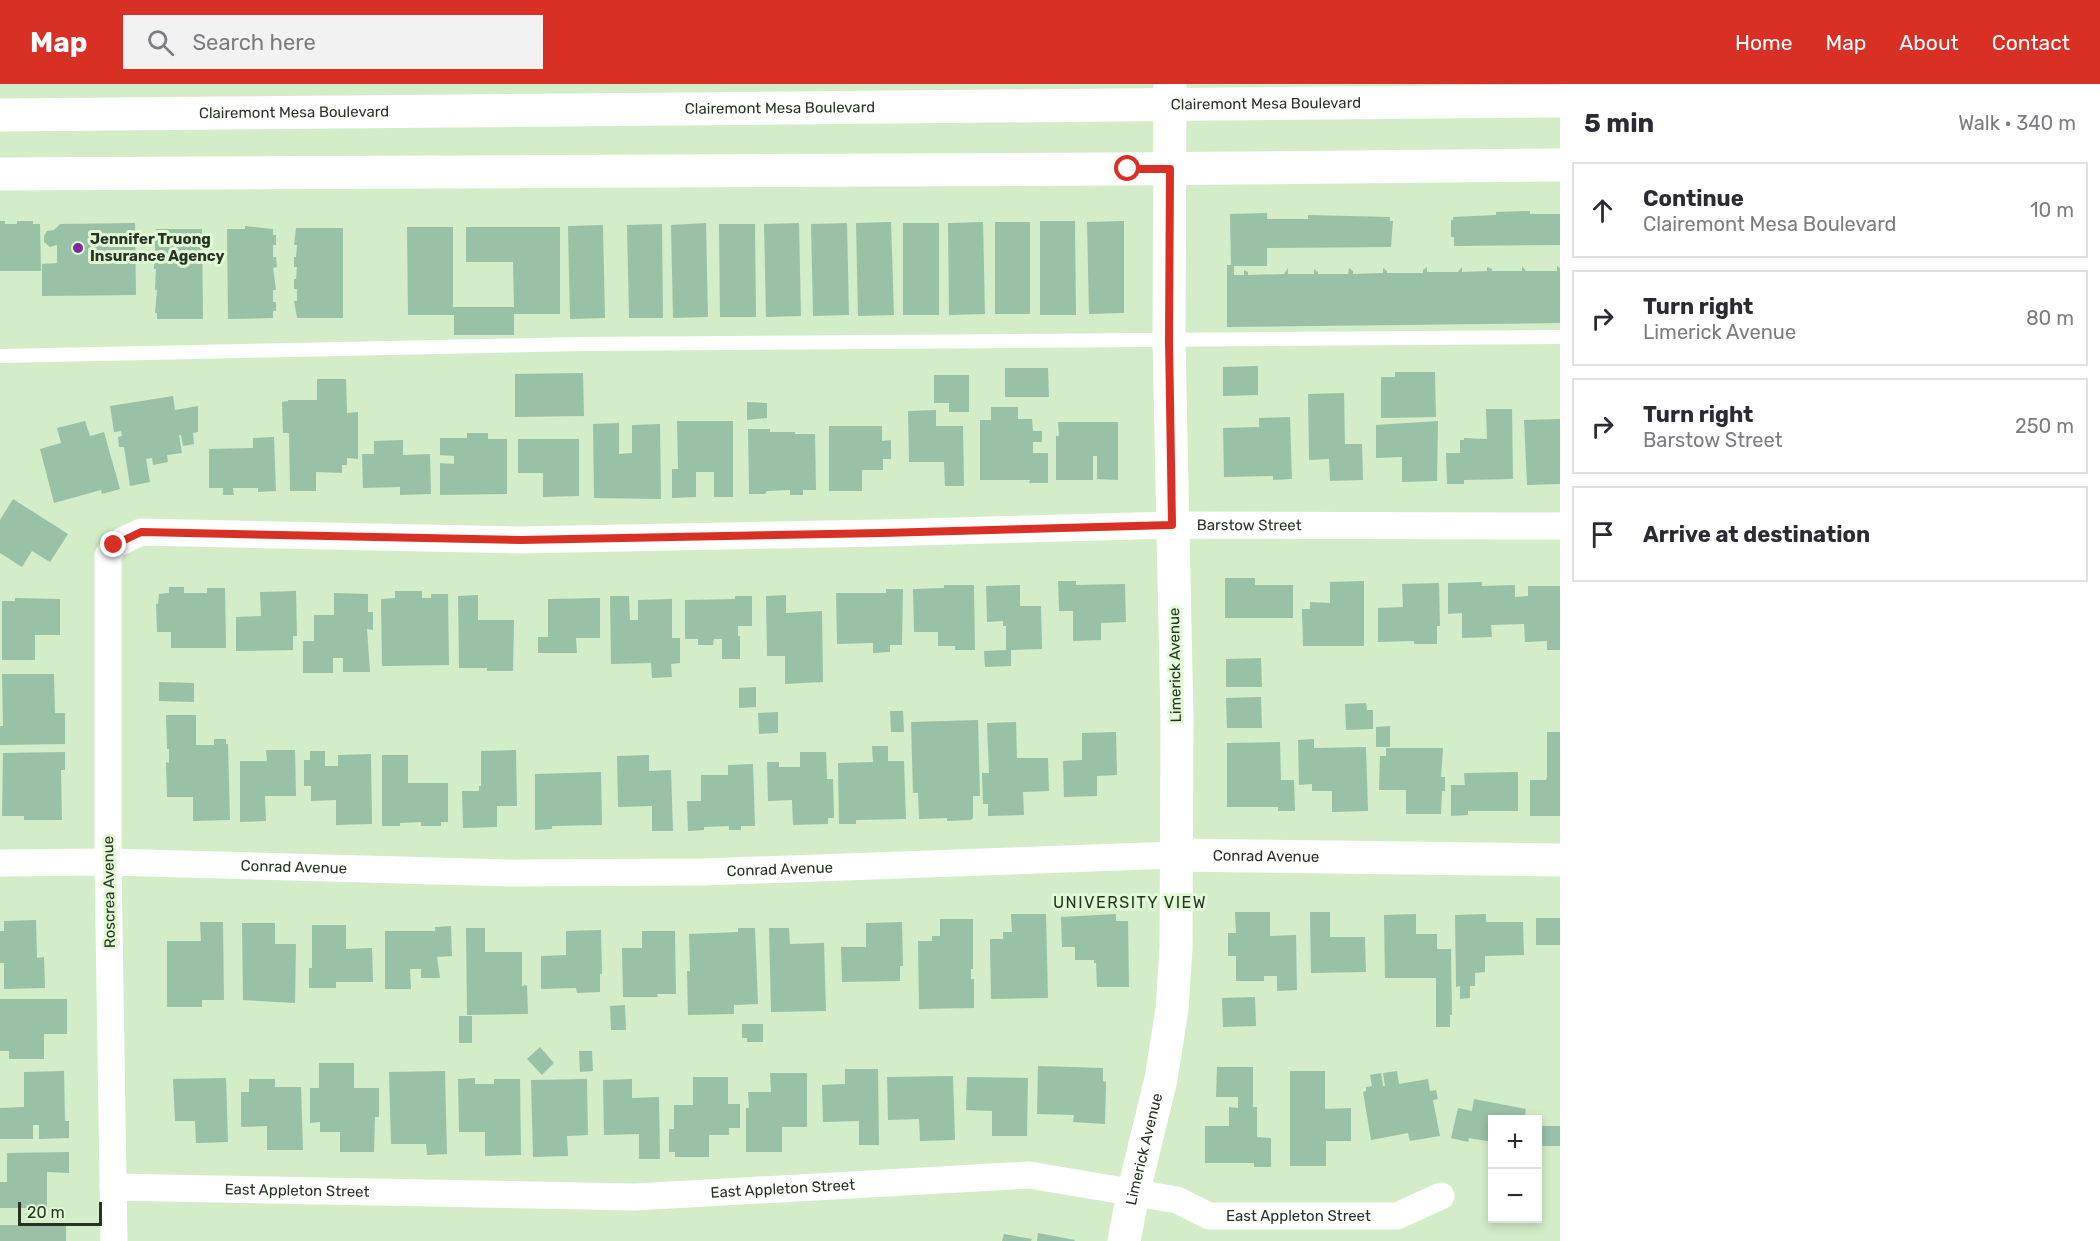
<!DOCTYPE html>
<meta charset="utf-8">
<style>
:root{--surface:#fff;--page:#f2f2f3;--text:#2b2b33;--muted:#7c7c81;--line:#e1e1e2;--accent:#d93025}
body{margin:0;font-family:Rubik,sans-serif;background:var(--page);color:var(--text)}
.controls{position:absolute;right:18px;bottom:18px;display:grid;overflow:hidden;border-radius:0px;box-shadow:0 3px 9px #0003}
.controls button{width:54px;height:54px;display:grid;place-items:center;padding:0;border:0;border-bottom:2px solid var(--line);background:var(--surface);color:var(--text);font:30px sans-serif}
.scale{position:absolute;left:18px;bottom:15px;width:84px;box-sizing:border-box;padding-left:6px;border:3px solid #293325;border-top:0;font-size:16px;line-height:21px;white-space:nowrap;color:#293325;-webkit-text-stroke:4px #e0fad4;paint-order:stroke}
.stop{position:absolute;width:18px;height:18px;margin:-14px;border:4px solid #d93025;border-radius:50%;background:#fff}
.stop.end{background:#d93025;border-color:#fff;box-shadow:0 2px 6px #0008}
.list{margin:0;padding:0;list-style:none}
h2{display:flex;justify-content:space-between;align-items:center;height:78px;margin:0;padding:0 24px;font-size:26px}
h2 small{font-size:20px;font-weight:400;color:var(--muted)}
.list li{display:grid;grid-template-columns:39px 1fr auto;gap:18px;align-items:center;box-sizing:border-box;height:96px;margin:0 12px 12px;padding:0 12px;border:2px solid var(--line);border-radius:0px}
.list b{display:block;font-size:22px;white-space:nowrap}
.list p{margin:0;font-size:20px;white-space:nowrap;color:var(--muted)}
.list em{font-size:20px;font-style:normal;color:var(--muted)}
.icon{flex:none;width:33px;height:33px;fill:none;stroke:currentColor;stroke-width:2;stroke-linecap:round;stroke-linejoin:round}
.map{position:relative;flex:none;width:1560px;height:1157px;overflow:hidden}
header{display:flex;align-items:center;gap:36px;box-sizing:border-box;height:84px;padding:0 30px;background:var(--accent);color:#fff}
header strong{font-size:28px}
nav{display:flex;gap:33px;margin-inline-start:auto;font-size:21px}
.search{width:420px;height:54px;background:var(--page);display:flex;align-items:center;gap:15px;box-sizing:border-box;padding:0 21px;border-radius:0px;color:var(--muted);font-size:22px}
main{display:flex}
aside{flex:1;background:var(--surface)}
.map>svg:first-child{display:block}
</style>
<header>
<strong>Map</strong>
<div class="search"><svg class="icon" aria-label="search" viewBox="0 0 24 24"><circle cx="10" cy="10" r="6"/><path d="M15 15l6 6"/></svg>Search here</div>
<nav><a>Home</a><a>Map</a><a>About</a><a>Contact</a></nav>
</header>
<main>
<div class="map">
<svg width="1560" height="1157" viewBox="0 0 1560 1157">
<rect width="100%" height="100%" fill="#d2edc7"/>
<g fill="#98c1a6">
<path d="M1530,127v3h30v31l-106,1v-9h-3v-17h2v-3l43,-2v-3z"/>
<path d="M1267,129v6h41v-4l82,2v4h3l-2,26 -124,1v18h-33v9h10v-5l4,2v3l36,-1 4,-6v6h26v-5l4,3v2h30l1,-6 4,3v3l30,-1v-5l4,3v2h36v-3l4,-3v5h31l4,-5v5l25,-1v-4l5,2v2h30v-5l4,5h31v-5l3,2v55l-333,4v-62h4l-1,-51z"/>
<path d="M0,137h5v3h12v-3h16v3h7l1,47h-41z"/>
<path d="M1040,137h35l1,94h-36z"/>
<path d="M1124,137v92l-35,1 -2,-92z"/>
<path d="M891,138l3,93 -36,1 -2,-93z"/>
<path d="M983,138l2,92 -36,1 -1,-92z"/>
<rect x="995" y="138" width="35" height="92"/>
<path d="M135,139l1,72 -94,1v-32l15,-1v-18l-7,2 -6,-5v-6l3,-5 7,-1 6,-6z"/>
<path d="M706,139l2,94 -35,1 -2,-93z"/>
<path d="M799,139l2,93 -35,1 -2,-93z"/>
<path d="M847,139l2,92 -36,1 -2,-92z"/>
<rect x="903" y="139" width="36" height="92"/>
<path d="M662,140l1,94h-34l-2,-93z"/>
<path d="M719,140h36l1,93h-36z"/>
<path d="M603,141l2,93 -35,1 -2,-93z"/>
<path d="M245,142l28,3v6h3v10h-3v12h3l1,10 -4,1 3,22h-3v12h3v9h-3v7l-45,1 -1,-90h18z"/>
<path d="M407,143h46v80h61l-1,-45h-47v-35h94v87h-46v21h-60v-20h-46z"/>
<path d="M296,144h47v90h-46l-3,-17h3v-12h-3v-10h2l1,-12h-3v-10h2l1,-12h-3z"/>
<path d="M156,145h46l1,90h-46v-6h-2l2,-23h-2l1,-21h-2v-11h2l-2,-22h2z"/>
<path d="M1258,282v29l-35,1v-29z"/>
<path d="M1005,284h43l1,29h-44z"/>
<path d="M1395,288h40l1,45 -55,1v-41h14z"/>
<path d="M583,289l1,43 -69,1v-43z"/>
<path d="M934,291h35v37h-20v-9h-15z"/>
<path d="M317,295h29l1,34 11,-1v47l-11,-1v7h-5v8l-26,-1v19h-26l-1,-58h-6l-1,-31 6,-1v-1h29z"/>
<path d="M1344,309l1,51h17l1,36 -33,1 -1,-22 -20,1 -1,-66z"/>
<path d="M173,312l2,14 23,-4v26l-5,1 1,11 -11,2 -2,-11h-2l3,18 -15,2 1,7 -15,3 -1,-7 -6,1 4,23 -20,4 -6,-39h-5l-1,-10 4,-1 -1,-5 -7,1 -4,-26z"/>
<path d="M747,318l20,1v15l-20,2z"/>
<path d="M991,323h27v12h14l1,12h9v11h-9v11h15v30h-19l1,-3h-50v-60h11z"/>
<path d="M1486,325h26l1,70 -49,1v4h-17l-1,-31h14v-13h4v-2l23,1z"/>
<path d="M936,326v16h27l1,60h-19l-1,-24h-35l-1,-51z"/>
<path d="M1290,333l2,62 -19,1v-4l-49,1 -1,-49 36,-1v-9z"/>
<path d="M1560,335v65l-33,1 -3,-65z"/>
<path d="M85,337l5,15 14,-4 16,57 -18,5 -1,-4 -47,13 -14,-54 21,-6 -4,-15z"/>
<path d="M677,337h56v76h-19v-25h-18v25l-24,1v-29h6z"/>
<path d="M1438,337l-1,60 -35,1v-25l-26,1v-33z"/>
<path d="M1058,338h60v58l-21,-1v-23h-4v24h-37v-44h3z"/>
<path d="M619,339v31l13,-1v-28l28,-1 1,75 -67,-1 -1,-74z"/>
<path d="M829,342h53v15l9,-1v19h-8v11h-21v21h-33z"/>
<path d="M748,345h22v3h25v2h20l1,56h-13v5h-13v-5l-23,1 -2,3h-16z"/>
<path d="M467,349h21v6h19v55l-67,1v-32l14,1v-8l-14,-1v-17h27z"/>
<path d="M274,353l2,54 -18,1v-4h-25l1,7h-11v-7h-14v-39l44,-1v-10z"/>
<path d="M518,355h61v57l-36,1v-24h-25z"/>
<path d="M403,356v15l27,-1 1,40 -31,1v-8l-37,1 -1,-34h12v-13z"/>
<path d="M13,415l55,35 -18,28 -18,-11 -10,16 -22,-14v-33z"/>
<path d="M1225,494h30v7h38v33h-68z"/>
<path d="M1058,497h18v4l49,-1 1,38 -25,1v17l-28,1v-30h-14z"/>
<path d="M1364,497v65h-61l-1,-37h8v-7l20,1v-21z"/>
<path d="M1482,498v4l33,-1v12l13,-1v-10h32v64h-13v-9l-22,1 -1,-18 -33,1 1,12 -30,1v-25l-14,1v-31z"/>
<path d="M1439,499l1,43h-3v18h-23v-3l-36,1v-34l25,-1 -1,-23z"/>
<path d="M944,501h30l1,65h-20v-4h-17v-14h-24l-1,-43 31,-1z"/>
<path d="M1020,501v21h21l1,43 -31,1v16l-26,1 -1,-16 22,-1v-24h-3v-5l-16,1 -1,-36z"/>
<path d="M169,503h15v6h23v-5h18l1,60h-55v-16h-14l-1,-28h2l1,-10 10,-1z"/>
<path d="M886,505h17l-1,56h-12v7l-17,1v-10l-36,1 -1,-51h50z"/>
<path d="M296,507l1,45h-4v14l-57,1v-34l25,-1 -1,-24z"/>
<path d="M395,507h27v7h9v-4h17l1,71 -67,1 -1,-67 14,-1z"/>
<path d="M334,509l34,1v18h5v18l-6,-1 3,43h-27v-14h-10v15h-30v-32h11v-26h20z"/>
<path d="M478,511v25h36l-1,51h-26v-3h-28l-1,-72z"/>
<path d="M786,511v18l36,-2 1,71 -38,2v-28h-18l-1,-60z"/>
<path d="M610,512h19l1,24h8v-20l34,-1v39h8v25l-9,1 1,13 -20,1 -1,-15 -40,1z"/>
<path d="M735,512h17v30h-14v10h2v23h-18v-20h-8l-1,6h-15v-6h-13v-39l50,-1z"/>
<path d="M15,514l45,1v36h-25v25h-33v-59h13z"/>
<path d="M600,514v40h-24l1,15h-39v-16h10v-38z"/>
<path d="M1261,574l1,29h-36v-28z"/>
<path d="M2,590h52l1,39h10v31l-65,1v-19h3z"/>
<path d="M159,598l35,1v19l-35,-1z"/>
<path d="M756,603v20l-17,1v-20z"/>
<path d="M1261,613l1,31h-35l-1,-30z"/>
<path d="M1366,619l1,7h6v19l-27,1 -1,-26z"/>
<path d="M890,627h13l1,21h-13z"/>
<path d="M778,628v21l-19,1 -1,-21z"/>
<path d="M166,631h30v30h18v-6h12v5h2l2,76 -37,1v-24h-26l-1,-35 3,1v-14h-2z"/>
<path d="M978,636l2,76h-7v22l-2,2 -24,1v-3l-28,1 -1,-26h-5l-2,-71z"/>
<path d="M1016,638l1,36h31l1,33 -26,1 1,23 -36,1v-12h-5l-1,-31h7l-2,-50z"/>
<path d="M1390,642v21h-14v-20z"/>
<path d="M1116,648l1,43 -20,1v20l-33,1 -1,-36 19,-1v-27z"/>
<path d="M1547,648h13v84h-30v-36h16l1,-3z"/>
<path d="M1314,655v9l52,-1 2,64 -36,1v-21h-20v-7l-13,1 -1,-45z"/>
<path d="M1280,658l1,38h13l1,31h-17v-4h-51v-64z"/>
<path d="M872,662h16v15h16l2,58 -50,1v4h-17l-1,-61 35,-1z"/>
<path d="M1386,664h57l-2,29h4v14h-3l-1,23h-35v-24h-27l1,-34h6z"/>
<path d="M266,666h29l1,46h-31l1,25 -26,1v-61h27z"/>
<path d="M516,666l1,56h-20v21l-34,1 -1,-37h17v-5h2v-35z"/>
<path d="M310,667h15v15h13v-11l33,-1 1,70 -36,1v-25l-25,1v-15h-7v-26h6z"/>
<path d="M65,668v18h-4l1,50h-38v-4h-22l1,-63z"/>
<path d="M800,668h26l1,27h6l1,39h-6v6l-35,1 -1,-25 -24,1 -1,-39h12v5h21z"/>
<path d="M382,671h26v28h40v39h-7v4h-20v-4l-21,1v3h-18z"/>
<path d="M649,671v16l22,-1 2,61h-21v-25l-34,1 -1,-51z"/>
<path d="M753,680l2,62h-14v4h-12v-4l-25,1v3l-16,1 -1,-30h14v-26h27v-10z"/>
<path d="M601,688l1,53 -50,1v3l-17,1v-56z"/>
<path d="M1518,688v39h-50v4l-17,1v-31h14l-1,-12z"/>
<path d="M1235,828h35v24l26,-1 1,55 -20,1v-15h-13v5h-28v-25h-8v-23h8z"/>
<path d="M1310,828h20v25h35l1,35 -55,1z"/>
<path d="M1011,830h35l2,84 -57,1 -1,-60h13v-7h9z"/>
<path d="M1116,830v7h12l1,66h-32l-1,-24h-2v-3h-19v-13h-13l-1,-30z"/>
<path d="M1416,830v20h21v15h14l1,66h-2v12h-14v-49h-51l-1,-63z"/>
<path d="M1486,830v8h37l1,33 -39,1v16l-10,1v13h-5v12l-10,1v-13l-4,1 -1,-72z"/>
<rect x="1536" y="834" width="24" height="27"/>
<path d="M940,835h33v50h-2v10h3v29l-55,1 -1,-68h14v-5h8z"/>
<path d="M36,836l1,38 7,-1 1,31 -41,1v-26h-4v-32h4v-10z"/>
<path d="M200,838h23l1,78h-22v7h-35v-66h34z"/>
<path d="M902,838l1,44h-3v15l-58,1 -1,-35h25v-24z"/>
<path d="M242,839h33v21h21l-1,59 -52,-3z"/>
<path d="M312,841h34v24l26,-1 1,34h-37v6h-27v-20h3z"/>
<path d="M451,842l1,30 -15,1 3,21h-19v-9h-11l1,20h-26v-58h50v-4z"/>
<path d="M466,844h19v24h37v34l5,-1 1,29 -61,1z"/>
<path d="M738,844h17l3,76 -24,1v9l-46,1 -1,-44h3l-1,-37 49,-2z"/>
<path d="M769,844h20l1,16 34,-1 2,68 -55,1z"/>
<path d="M601,846l1,44h-2v18l-23,1 -1,-5 -35,1v-33l25,-1v-24z"/>
<path d="M642,847h33l1,63h-19l1,3h-35l-1,-49h20z"/>
<path d="M1255,913l1,29 -33,1 -1,-29z"/>
<path d="M0,915h67v35h-23v25h-35v-8h-9z"/>
<path d="M625,921l1,25h-15l-1,-24z"/>
<rect x="459" y="932" width="13" height="27"/>
<path d="M742,940h21v18h-16v-4h-5z"/>
<path d="M540,963l14,16 -12,12 -15,-16z"/>
<path d="M579,967h13l1,20 -13,1z"/>
<path d="M319,979h35v25h25v29h-4l-1,35h-34v-20h-20v-10l-10,1v-35h9z"/>
<path d="M1038,982l65,2v13l3,1 -1,42 -32,-2 1,-7 -37,-1z"/>
<path d="M1217,983h36v40h4v30l14,1v29h-17v-4h-49v-37h24v-19l9,1v-11h-22z"/>
<path d="M845,985h33l1,76h-20v-24l-36,1 -1,-37 23,-1z"/>
<path d="M64,987l1,50h4v17l-30,1v-14h-6v14h-33v-31l24,-1v-35z"/>
<path d="M445,987l2,83 -20,1 -1,-11h-35l-2,-72z"/>
<path d="M1290,987h35v38l26,-1v33h-25v25h-36z"/>
<path d="M1397,987l2,13 29,-5 2,12 6,-1 2,9 -5,1 7,36 -30,5 -2,-8 -37,7 -8,-48 3,-1v-4l6,-1 -2,-11 11,-2 2,13h2l-2,-13z"/>
<path d="M770,989h37v54h-25v25h-36v-44h3l-1,-16h23z"/>
<path d="M953,992l2,64 -35,1 -1,-22 -31,1 -1,-43z"/>
<path d="M693,993h35v27h12v24h-11v7h-20v22h-34v-5h-6v-23h5v-24h19z"/>
<path d="M967,993l61,1 -1,58h-35v-25l-26,-1z"/>
<path d="M226,994l2,64 -32,1 -1,-22h-20l-2,-42z"/>
<path d="M475,994v6h19v-5h26l1,76 -36,1v-24h-26l-1,-53z"/>
<path d="M249,995h26v8h26l2,63h-36v-24l-26,1v-35h8z"/>
<path d="M587,995l1,56 -21,1 1,20 -35,1 -2,-77z"/>
<path d="M632,995v19l27,-1 1,62h-21v-25l-35,1 -1,-55z"/>
<path d="M1474,1015l52,10 -2,11h-32v22l-23,-4 -1,4 -17,-4 7,-30 14,3z"/>
<rect x="1538" y="1042" width="22" height="20"/>
<path d="M69,1068v21l-22,-1v36h-47v-26h7v-29z"/>
<rect x="0" y="1141" width="66" height="16"/>
<path d="M1038,1149l37,7 -1,1h-37z"/>
<path d="M1004,1150l28,5 -1,2h-29z"/>
</g>
<g fill="none" stroke-linecap="round" stroke-linejoin="round">
<path stroke="#fff" stroke-width="14" d="M0,272l582,-12 978,-7"/>
<g stroke="#fff" stroke-width="27">
<path id="s1" d="M0,779l108,-1 403,11 193,-1 472,-17"/>
<path id="s2" d="M113,1103l522,10 394,-22 148,25 32,16h188l44,-20"/>
<path id="s3" d="M114,1157l-6,-379v-306l6,-11 27,-13 379,8 362,-7 290,-8 388,1"/>
</g>
<g stroke="#fff" stroke-width="33">
<path id="s4" d="M1176,771l384,5"/>
<path id="s5" d="M1124,1157l9,-47 28,-115 11,-70 4,-61 1,-228 -8,-380 1,-256"/>
</g>
<g stroke="#fff" stroke-width="33">
<path id="s6" d="M0,31l1560,-14"/>
<path d="M0,90l1123,-5 437,-4"/>
</g>
</g>
<g fill="none" stroke-linecap="round" stroke-linejoin="round">
<path stroke="#d93025" stroke-width="8" d="M114,461l27,-13 379,8 362,-7 290,-8 -3,-185 1,-171h-42"/>
</g>
<circle fill="#7e2a9a" stroke="#e0fad4" stroke-width="2" cx="78" cy="164" r="6"/>
<g text-anchor="middle" dominant-baseline="central" stroke-width="6" stroke-linejoin="round" paint-order="stroke">
<g font-size="15" fill="#293325" stroke="#e0fad4">
<text stroke="none"><textPath href="#s6" startOffset="1266">Clairemont Mesa Boulevard</textPath></text>
<text stroke="none"><textPath href="#s6" startOffset="780">Clairemont Mesa Boulevard</textPath></text>
<text stroke="none"><textPath href="#s6" startOffset="294">Clairemont Mesa Boulevard</textPath></text>
<text stroke="none"><textPath href="#s3" startOffset="1836">Barstow Street</textPath></text>
<text transform="translate(1175 581) rotate(-91)">Limerick Avenue</text>
<text stroke="none"><textPath href="#s4" startOffset="90">Conrad Avenue</textPath></text>
<text stroke="none"><textPath href="#s1" startOffset="294">Conrad Avenue</textPath></text>
<text stroke="none"><textPath href="#s1" startOffset="780">Conrad Avenue</textPath></text>
<text transform="translate(109 808) rotate(-91)">Roscrea Avenue</text>
<text stroke="none"><textPath href="#s5" startOffset="94">Limerick Avenue</textPath></text>
<text stroke="none"><textPath href="#s2" startOffset="670">East Appleton Street</textPath></text>
<text stroke="none"><textPath href="#s2" startOffset="184">East Appleton Street</textPath></text>
<text stroke="none"><textPath href="#s2" startOffset="1192">East Appleton Street</textPath></text>
</g>
<g font-size="15" font-weight="bold" fill="#293325" stroke="#e0fad4" text-anchor="start">
<text x="90" y="155">Jennifer Truong<tspan x="90" dy="17">Insurance Agency</tspan></text>
</g>
<g font-size="16" letter-spacing="1.5" fill="#293325" stroke="#e0fad4">
<text x="1130" y="818">UNIVERSITY VIEW</text>
</g>
</g>
</svg>
<div class="controls">
<button>+</button>
<button>−</button>
</div>
<div class="scale">20 m</div>
<div class="stop" style="left:1128px;top:85px"></div>
<div class="stop end" style="left:114px;top:461px"></div>
</div>
<aside>
<h2>5 min<small>Walk · 340 m</small></h2>
<ul class="list">
<li><svg class="icon" aria-label="ahead" viewBox="0 0 24 24"><path d="M12 20V5M6 11l6-6 6 6"/></svg><div><b>Continue</b><p>Clairemont Mesa Boulevard</p></div><em>10 m</em></li>
<li><svg class="icon" aria-label="right" viewBox="0 0 24 24"><path d="M7 20v-9h11M14 6l5 5-5 5"/></svg><div><b>Turn right</b><p>Limerick Avenue</p></div><em>80 m</em></li>
<li><svg class="icon" aria-label="right" viewBox="0 0 24 24"><path d="M7 20v-9h11M14 6l5 5-5 5"/></svg><div><b>Turn right</b><p>Barstow Street</p></div><em>250 m</em></li>
<li><svg class="icon" aria-label="arrive" viewBox="0 0 24 24"><path d="M6 21V4h12l-3 4 3 4H6"/></svg><div><b>Arrive at destination</b></div></li>
</ul>
</aside>
</main>
